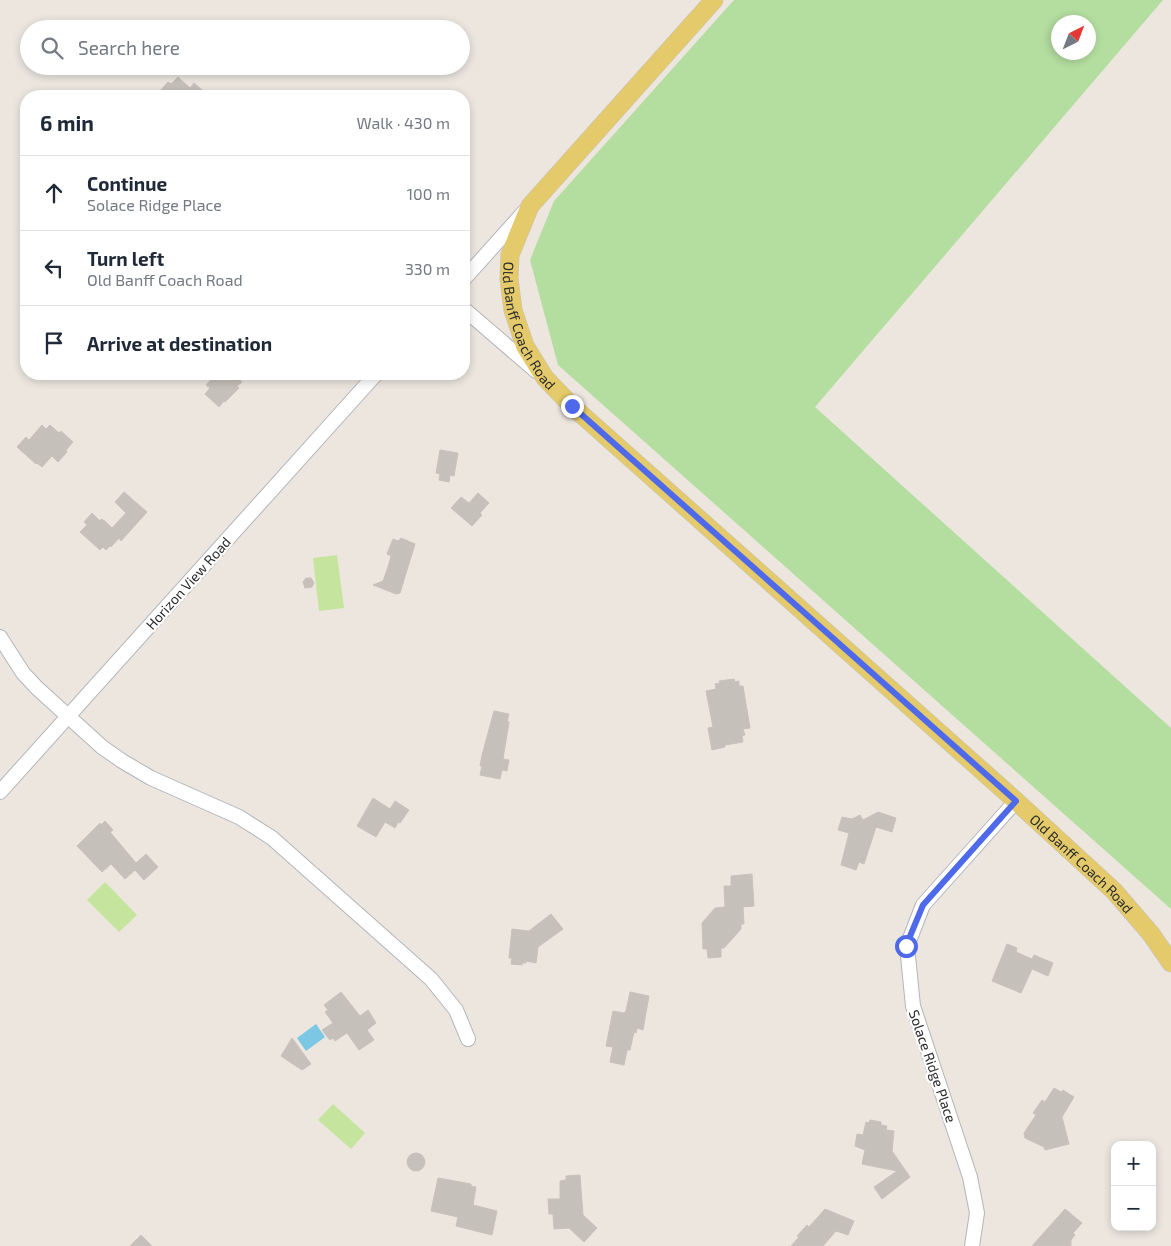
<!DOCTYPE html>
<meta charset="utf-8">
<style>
:root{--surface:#fff;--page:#f2f2f3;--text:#1f2937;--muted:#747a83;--line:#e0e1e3}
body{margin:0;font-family:"Exo 2",sans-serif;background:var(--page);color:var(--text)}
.controls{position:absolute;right:15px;bottom:15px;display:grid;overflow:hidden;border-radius:10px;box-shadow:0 2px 8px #0003}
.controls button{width:45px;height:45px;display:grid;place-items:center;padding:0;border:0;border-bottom:1px solid var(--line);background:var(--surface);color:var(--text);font:25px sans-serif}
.compass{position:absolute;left:1051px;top:15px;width:45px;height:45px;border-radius:50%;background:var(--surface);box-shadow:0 2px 8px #0003;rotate:42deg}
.stop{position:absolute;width:15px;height:15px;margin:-11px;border:4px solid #4e69ea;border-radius:50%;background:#fff}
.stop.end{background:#4e69ea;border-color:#fff;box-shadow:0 1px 5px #0008}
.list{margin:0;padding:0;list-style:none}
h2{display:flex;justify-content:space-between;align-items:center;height:65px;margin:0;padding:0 20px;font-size:21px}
h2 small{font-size:16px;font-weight:400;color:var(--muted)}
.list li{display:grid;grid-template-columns:32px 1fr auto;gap:15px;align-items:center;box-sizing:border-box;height:75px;padding:0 20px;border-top:1px solid var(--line)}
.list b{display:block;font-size:19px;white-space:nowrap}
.list p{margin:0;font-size:16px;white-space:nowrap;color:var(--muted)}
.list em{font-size:16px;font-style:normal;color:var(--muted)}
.icon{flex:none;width:28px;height:28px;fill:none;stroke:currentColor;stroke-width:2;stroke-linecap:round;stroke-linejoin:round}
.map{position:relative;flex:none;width:1171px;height:1246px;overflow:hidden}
.search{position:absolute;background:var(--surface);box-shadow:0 2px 8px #0003;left:20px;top:20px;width:450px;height:55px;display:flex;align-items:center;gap:12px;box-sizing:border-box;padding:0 18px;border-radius:28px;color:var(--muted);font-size:19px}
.panel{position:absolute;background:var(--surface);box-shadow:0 2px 8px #0003;left:20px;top:90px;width:450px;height:290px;border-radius:20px}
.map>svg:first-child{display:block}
</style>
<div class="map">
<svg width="1171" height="1246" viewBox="0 0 1171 1246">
<rect width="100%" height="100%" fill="#ece6df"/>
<path fill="#b4dda0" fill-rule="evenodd" d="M734,0h429l-348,407 356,321v181l-613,-544 -28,-105 24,-59zM1058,22h30v30h-30z"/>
<g fill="#c5e49d">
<path d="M337,555l7,53 -25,3 -6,-53z"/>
<path d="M105,882l32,33 -18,17 -32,-32z"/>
<path d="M333,1104l32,29 -14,16 -33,-29z"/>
</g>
<path fill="#7cc7e4" d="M316,1024l9,13 -19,14 -9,-13z"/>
<g fill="#c5c0ba" stroke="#c7c2b9">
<path d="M178,77l12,11 4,-5 15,13h-43l-6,-5 8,-9 3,2z"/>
<path d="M216,374h17l9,8 -5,4 2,2 -14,14 -1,-1 -5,6 -14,-13 5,-6 -4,-3z"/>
<path d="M42,425l4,4 4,-4 9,8 2,-2 12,11 -7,8 1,2 -9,10 -6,-6 -10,11 -5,-4 -1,1 -19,-17 9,-10 3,3z"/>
<path d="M440,450l18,3 -4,23 -4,-1 -1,7 -10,-2 1,-6 -4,-1z"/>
<path d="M124,492l23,20 -26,29 -2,-3 -8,9 -1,-1 -4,4 -3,-3 -3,3 -20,-18 7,-7 -3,-3 8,-9 8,8 1,-2 4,2 7,7 14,-15 -11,-11z"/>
<path d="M478,493l11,10 -9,10 2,2 -10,11 -21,-18 10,-11 8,6z"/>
<path d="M401,538l14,6 -15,49 -4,1 -23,-9 10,-4 6,-17 2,-8 -4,-2 6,-15 5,2z"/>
<path d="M306,578h5l3,5 -2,4 -7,1 -2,-6z"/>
<path d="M734,679l1,3 4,-1v5h4l7,42 -7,1 2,6 -3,1 1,6 -18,3v2l-13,3 -4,-22 5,-1 -7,-36 10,-2 -1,-5 5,-1 -1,-2z"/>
<path d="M494,711l15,3 -2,7 2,1 -6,37 6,1 -2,11 -5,-1 -2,9 -20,-4 2,-9h-2l2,-11z"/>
<path d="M373,798l17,11 5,-8 14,9 -9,13 -2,-1 -3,6 -10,-6 -9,15 -19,-11z"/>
<path d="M878,812l18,6 -4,14 -16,-5 -12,37 -5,-2 -3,8 -15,-5 8,-32 -11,-3 4,-13 10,2 8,-4 3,5z"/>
<path d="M105,821l8,9 -3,2 26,31 10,-9 12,13 -14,13 -9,-10 -10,9 -14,-15 -9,8 -25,-26 23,-23 1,2z"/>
<path d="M752,874l2,32 -11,1 1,17h-3v5l-17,19h-3v9l-13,1 -1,-9h-4l-1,-26 13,-15 10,-1 -1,-21h7v-10z"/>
<path d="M551,914l12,15 -25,18 -2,16 -10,-2v2h-4v2l-11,-1 1,-6h-3l3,-29 17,2z"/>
<path d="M1007,944l10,4 -1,4 16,7 2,-4 19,8 -5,13 -16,-7 -11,24 -29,-12z"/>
<path d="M341,992l19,24 8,-6 8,13 -9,7 7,10 -15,10 -12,-17 -12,8 -2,-3 -3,2 -8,-10 11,-7 -8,-11 3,-2 -4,-5z"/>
<path d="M630,992l19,4 -6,34 -6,-2 -1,5 -2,-1 -4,18h-3l-3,15 -14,-3 3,-15 -7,-1 7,-35 11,2 2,-2z"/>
<path d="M292,1038l19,26 -9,6 -21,-14z"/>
<path d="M1054,1088l7,4 2,-2 11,7 -12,20 7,27 -24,6 -1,-3 -19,-9 -1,-5 12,-18 -3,-2 9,-13 3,2z"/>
<path d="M870,1120l11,2v3l6,1 -1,4 8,1 -2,20 18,26 -28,22 -8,-12 23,-16 -35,-7 3,-14 -10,-4 2,-12 6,1 3,-13 3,1z"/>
<circle cx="416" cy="1162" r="9"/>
<path d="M580,1175l3,40 14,13 -13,14 -15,-14 -15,1 -1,-15h-4l-1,-15h12v-18l6,-1v-4z"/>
<path d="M438,1178l33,6v2l5,1 -3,18 24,6 -5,24 -36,-9 2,-9 -27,-6z"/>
<path d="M825,1209l29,12 -6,14 -12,-4 -13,15h-32l8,-9 -2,-1 10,-11 2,2z"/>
<path d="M1065,1209l17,14 -9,10 2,2 -4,5v6h-39z"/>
<path d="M141,1235l11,11h-22z"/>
</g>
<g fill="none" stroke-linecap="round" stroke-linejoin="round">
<g stroke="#b2b5be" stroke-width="16">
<g id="minor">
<path d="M464,279l61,-68"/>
<path d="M464,309l72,62"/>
<path d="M0,637l23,36 14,15 65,59 20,14 29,17 88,39 33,21 159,141 25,31 12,29"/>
<path d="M0,792l376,-418"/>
<path d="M972,1246l5,-33 -7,-36 -57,-171 -6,-60 16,-41 93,-104"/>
</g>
</g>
<g stroke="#c4c4c4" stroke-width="19">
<g id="major">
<path id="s1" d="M714,0l-184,206 -20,49 -1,24 4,31 12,36 20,32 27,28 444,395 98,90 37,43 20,29"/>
</g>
</g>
<use href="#minor" stroke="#fff" stroke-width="14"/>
<use href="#major" stroke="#e4ca6b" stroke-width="18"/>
</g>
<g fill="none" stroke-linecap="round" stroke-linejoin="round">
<path stroke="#4e69ea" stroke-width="6" d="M572,406l444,395 -93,104 -17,41"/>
</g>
<g text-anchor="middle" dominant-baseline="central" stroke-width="4.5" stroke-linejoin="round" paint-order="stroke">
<g font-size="14" fill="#2b2b2b" stroke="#fff">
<text stroke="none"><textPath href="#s1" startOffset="404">Old Banff Coach Road</textPath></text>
<text transform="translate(188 583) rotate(-48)">Horizon View Road</text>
<text stroke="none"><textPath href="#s1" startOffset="1184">Old Banff Coach Road</textPath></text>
<text transform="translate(933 1066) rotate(71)">Solace Ridge Place</text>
</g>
</g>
</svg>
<div class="controls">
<button>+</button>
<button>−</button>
</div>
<svg class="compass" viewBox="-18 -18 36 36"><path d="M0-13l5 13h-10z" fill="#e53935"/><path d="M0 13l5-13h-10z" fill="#747a83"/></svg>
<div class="stop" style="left:906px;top:946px"></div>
<div class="stop end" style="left:572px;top:406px"></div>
<div class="search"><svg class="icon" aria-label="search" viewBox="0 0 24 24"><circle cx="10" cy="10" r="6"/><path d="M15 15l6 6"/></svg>Search here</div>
<section class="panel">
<h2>6 min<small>Walk · 430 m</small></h2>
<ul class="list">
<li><svg class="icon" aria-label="ahead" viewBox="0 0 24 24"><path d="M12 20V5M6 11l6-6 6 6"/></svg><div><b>Continue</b><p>Solace Ridge Place</p></div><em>100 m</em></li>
<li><svg class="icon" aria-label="left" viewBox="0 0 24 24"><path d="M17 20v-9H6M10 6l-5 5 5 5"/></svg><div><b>Turn left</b><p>Old Banff Coach Road</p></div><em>330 m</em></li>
<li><svg class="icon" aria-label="arrive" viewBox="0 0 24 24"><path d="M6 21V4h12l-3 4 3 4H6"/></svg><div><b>Arrive at destination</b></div></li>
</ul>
</section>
</div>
